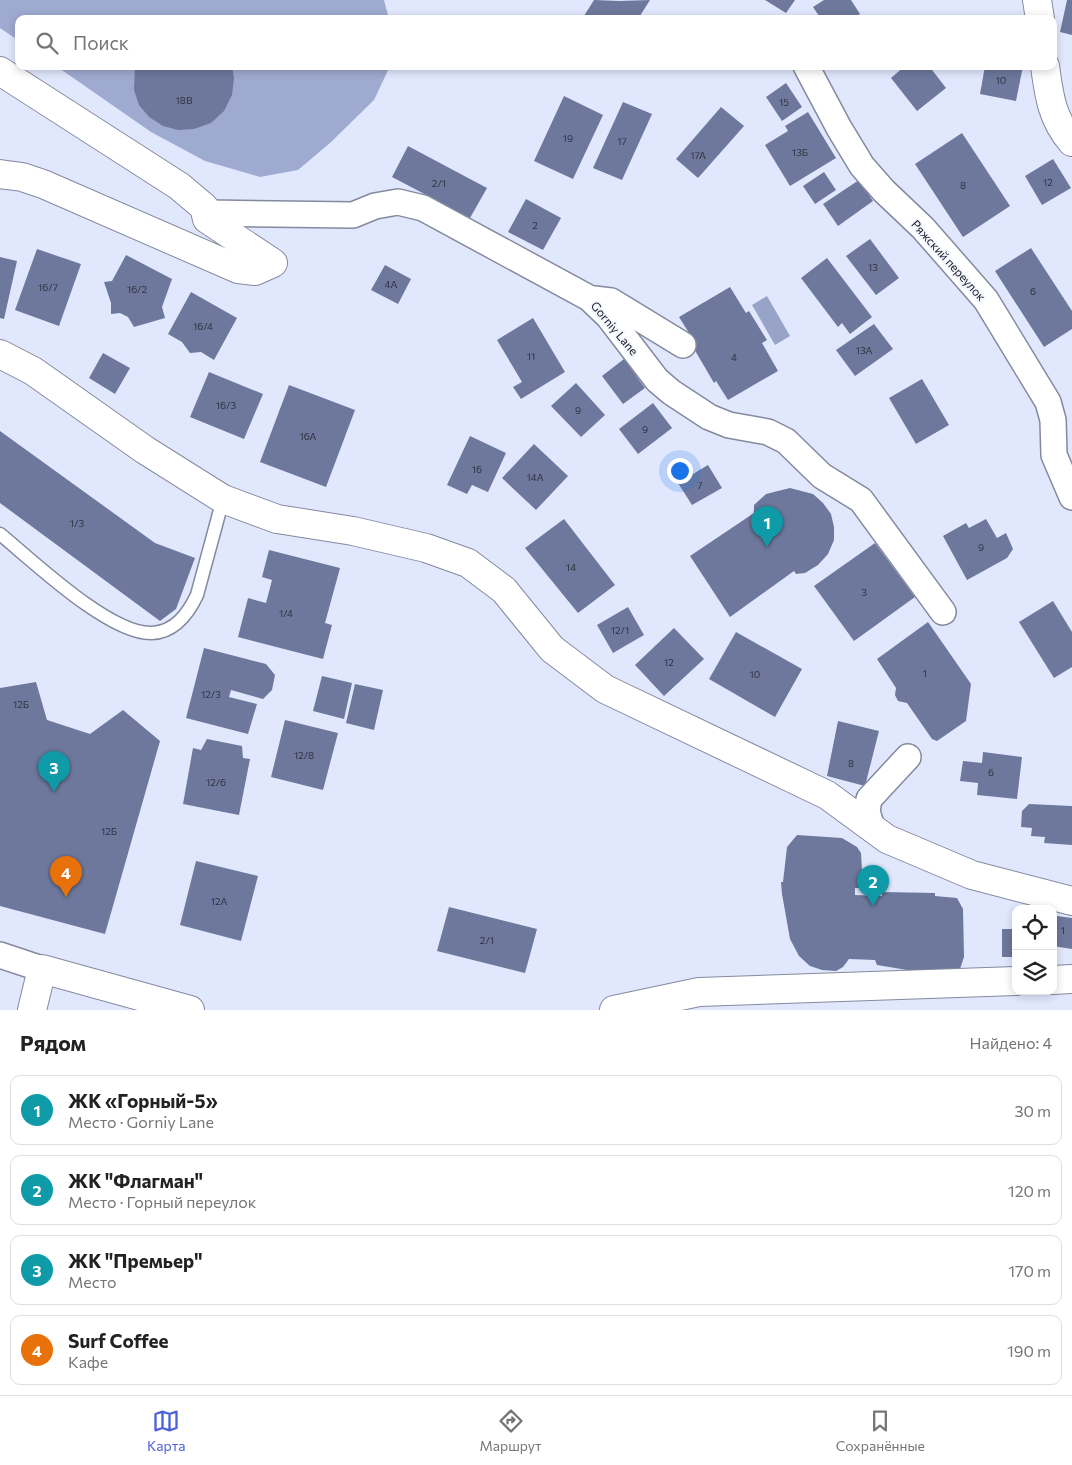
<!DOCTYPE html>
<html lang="ru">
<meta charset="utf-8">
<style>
:root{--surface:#fff;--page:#f2f2f2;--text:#222;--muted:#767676;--line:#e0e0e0;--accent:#4e62d7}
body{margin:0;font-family:Commissioner,sans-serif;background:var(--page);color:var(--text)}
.controls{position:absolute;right:15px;bottom:15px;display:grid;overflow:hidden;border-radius:10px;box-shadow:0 2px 8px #0003}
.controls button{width:45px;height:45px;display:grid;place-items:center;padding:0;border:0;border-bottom:1px solid var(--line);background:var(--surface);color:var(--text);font:25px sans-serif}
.you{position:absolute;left:679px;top:470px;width:18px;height:18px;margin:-12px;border:4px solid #fff;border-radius:50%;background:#1a73e8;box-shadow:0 0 0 8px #1a73e833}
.badge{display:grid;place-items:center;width:32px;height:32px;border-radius:50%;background:var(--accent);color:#fff;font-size:16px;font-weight:700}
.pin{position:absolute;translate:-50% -41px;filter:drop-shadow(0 1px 2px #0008)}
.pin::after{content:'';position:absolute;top:26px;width:18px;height:15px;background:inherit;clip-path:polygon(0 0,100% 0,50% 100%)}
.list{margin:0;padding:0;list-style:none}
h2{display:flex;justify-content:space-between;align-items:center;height:65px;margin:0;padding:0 20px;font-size:21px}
h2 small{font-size:16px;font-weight:400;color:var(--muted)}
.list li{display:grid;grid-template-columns:32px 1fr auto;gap:15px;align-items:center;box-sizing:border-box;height:70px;margin:0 10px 10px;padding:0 10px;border:1px solid var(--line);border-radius:10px}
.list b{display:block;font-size:19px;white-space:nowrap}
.list p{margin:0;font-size:16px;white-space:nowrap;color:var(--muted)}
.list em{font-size:16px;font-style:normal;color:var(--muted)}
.icon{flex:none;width:28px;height:28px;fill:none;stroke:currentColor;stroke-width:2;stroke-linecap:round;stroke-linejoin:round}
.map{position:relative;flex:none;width:1072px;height:1010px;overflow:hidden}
.search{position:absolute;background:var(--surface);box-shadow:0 2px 8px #0003;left:15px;right:15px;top:15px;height:55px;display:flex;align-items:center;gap:12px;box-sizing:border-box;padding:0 18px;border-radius:10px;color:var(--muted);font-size:19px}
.sheet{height:385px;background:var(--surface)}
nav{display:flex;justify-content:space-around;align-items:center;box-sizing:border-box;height:70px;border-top:1px solid var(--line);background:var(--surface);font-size:14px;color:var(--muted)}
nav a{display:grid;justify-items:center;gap:2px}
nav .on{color:var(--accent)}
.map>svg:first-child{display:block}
</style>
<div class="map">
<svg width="1072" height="1010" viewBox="0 0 1072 1010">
<rect width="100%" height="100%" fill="#e1e8fe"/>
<g fill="#9faad0">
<path d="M0,0h384l5,19h-370v22l-19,-13z"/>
<path d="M56,66h334l-16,34 -44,43 -32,27 -38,7 -55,-16 -54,-29z"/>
</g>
<path fill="#98a3c8" d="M767,296l23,40 -15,9 -23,-40z"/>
<g fill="#6e789c">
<path d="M594,0l25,1 31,-1 -12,19h-56z"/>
<path d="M765,0h30l-9,13z"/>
<path d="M824,0h27l9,14 -7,5h-32l-8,-12z"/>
<path d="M1067,0h5v35l-12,-3z"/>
<path d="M135,66h97l2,12 -2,17 -8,16 -13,12 -17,6 -16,1 -15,-4 -14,-9 -10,-12 -5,-15z"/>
<path d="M905,66h24l17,22 -29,23 -26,-33z"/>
<path d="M985,66h38l-7,35 -36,-7z"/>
<path d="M786,83l16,24 -20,14 -16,-24z"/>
<path d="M564,96l39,19 -30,64 -39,-18z"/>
<path d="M623,102l29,12 -30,66 -29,-12z"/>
<path d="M721,107l23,19 -46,52 -22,-19z"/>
<path d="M808,112l28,46 -46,28 -25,-41 23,-14 -3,-5z"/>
<path d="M962,133l48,73 -47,31 -48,-73z"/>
<path d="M408,146l79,42 -17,30 -78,-41z"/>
<path d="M1053,159l18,29 -29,17 -17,-29z"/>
<path d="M824,172l12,18 -21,14 -12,-18z"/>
<path d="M859,180l14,21 -35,25 -15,-22z"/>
<path d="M526,199l35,19 -18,32 -35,-18z"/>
<path d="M870,239l29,39 -23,17 -30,-39z"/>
<path d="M1031,248l41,63v18l-28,18 -49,-76z"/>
<path d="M37,249l44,15 -22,62 -44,-16z"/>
<path d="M126,255l46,24 -10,28 3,11 -31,9 -6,-10 -8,-4 -9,1v-11l-7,-21 8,-1z"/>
<path d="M0,257l17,4 -13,58 -4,-1z"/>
<path d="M827,258l45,59 -22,17 -8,-11 -4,4 -37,-49z"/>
<path d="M385,265l26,14 -13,25 -27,-14z"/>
<path d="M730,287l16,26 3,-2 18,29 -5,3 16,28 -50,29 -12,-19 -2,2 -28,-48 3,-2 -10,-16z"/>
<path d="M191,292l46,26 -23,42 -13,-8 -11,1 -8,-11 -14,-8z"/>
<path d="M533,318l32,54 -44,27 -8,-12 9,-5 -25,-42z"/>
<path d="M874,324l19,25 -38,27 -19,-26z"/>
<path d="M103,353l27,15 -15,26 -26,-16z"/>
<path d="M624,359l21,29 -22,16 -21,-28z"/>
<path d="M209,372l54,22 -19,45 -54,-22z"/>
<path d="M922,379l27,46 -33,19 -27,-46z"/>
<path d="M576,383l29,32 -24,22 -30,-31z"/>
<path d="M289,385l66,25 -29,77 -66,-25z"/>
<path d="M653,403l19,25 -34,26 -19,-25z"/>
<path d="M0,431l155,112 40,15 -19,51 -16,12 -160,-118z"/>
<path d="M470,436l36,17 -18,39 -16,-7 -5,9 -20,-9z"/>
<path d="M534,444l34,32 -32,34 -34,-32z"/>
<path d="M708,465l14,23 -30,17 -14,-22z"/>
<path d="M790,488l23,6 10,9 8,11 3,13v13l-6,14 -10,11 -13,8 -9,1 -2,-3 -64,46 -40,-61 64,-43v-8l12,-11z"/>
<path d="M564,519l51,66 -37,28 -53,-65z"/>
<path d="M986,519l11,19 9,-5 7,16 -6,9 -40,22 -24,-44 23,-13 3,5z"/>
<path d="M875,543l40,54 -61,44 -40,-55z"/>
<path d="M269,550l71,18 -15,55 7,2 -9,34 -85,-22 10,-39 18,5 6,-23 -10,-3z"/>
<path d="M1053,601l19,31v35l-18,11 -35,-56z"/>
<path d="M628,607l16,28 -31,18 -16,-28z"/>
<path d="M928,622l43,62 -5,37 -29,20 -5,-2 -25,-36 -9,-2 -3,-6 1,-7 -19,-29z"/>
<path d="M674,628l30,31 -40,37 -29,-31z"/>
<path d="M736,632l66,37 -27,48 -66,-38z"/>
<path d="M204,648l62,16 9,11 -3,15 -9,9 -32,-9 -2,7 28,7 -9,30 -62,-16z"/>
<path d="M322,676l30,7 -8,36 -31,-8z"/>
<path d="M36,682l11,38 43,14 33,-24 37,31 -55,193 -105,-28v-218z"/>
<path d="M355,684l28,6 -9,40 -28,-7z"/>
<path d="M285,720l53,13 -15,57 -52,-13z"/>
<path d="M838,721l41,10 -14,55 -38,-10z"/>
<path d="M207,739l35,7 1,12 7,1 -11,56 -56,-11 10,-56 8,2z"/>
<path d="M983,752l39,5 -5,42 -40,-4 1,-12 -18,-2 3,-20 19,2z"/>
<path d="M1029,804l43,2v39l-28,-2 1,-6 -14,-1 1,-8 -11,-1 1,-16z"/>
<path d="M797,835l45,3 15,9 4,6 2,35h-8v7l27,1v-4l53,1v3l22,2 6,11 1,48 -4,12 -47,2 -36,-6 -2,-5 -26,-1 -6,8 -7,4 -14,-1 -12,-4 -11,-10 -9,-17 -8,-45 -1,-12h2l4,-35z"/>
<path d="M196,861l62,15 -17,65 -61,-16z"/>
<path d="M449,907l88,22 -12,44 -88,-22z"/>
<path d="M1057,916l15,2v31l-19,-3z"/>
<rect x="1002" y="929" width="14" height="28"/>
</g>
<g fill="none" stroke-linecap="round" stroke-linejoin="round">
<g stroke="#848a9e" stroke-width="15">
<path id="lane" d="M0,534c33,27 110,101 152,99 23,-1 36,-19 45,-38l26,-96"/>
</g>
<g stroke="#848a9e" stroke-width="28">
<g id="street">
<path d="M806,66l33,62 23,38 22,25 39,37 63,72 62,102 5,18 1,35 18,42"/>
<path d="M207,213l146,2 22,-9 23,-4 25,6 166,90 19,18 49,64 14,12 38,25 20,8 39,7 18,9 36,35 39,24 82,112"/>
<path d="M594,299l17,2 72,44"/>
<path d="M872,828l-5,-17 2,-12 39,-42"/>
<path d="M0,955l42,14"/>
</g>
</g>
<g stroke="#848a9e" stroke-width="30">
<g id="secondary">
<path d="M1037,0l3,19"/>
<path d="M1045,66c4,30 7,53 27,76"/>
<path d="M0,71l179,115 25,21 3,12 66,44 -18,8 -17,-2 -195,-85 -21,-7 -22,-3"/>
<path d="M0,354l33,17 112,79 78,49 54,20 76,12 73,17 42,15 36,27 48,59 53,40 222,106 60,44 85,36 100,26"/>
<path d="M1053,980l19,-1"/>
<path d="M32,1010l10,-41 148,41"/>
<path d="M614,1010l85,-18 317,-11"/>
</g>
</g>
<use href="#lane" stroke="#fff" stroke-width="12"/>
<use href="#street" stroke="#fff" stroke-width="25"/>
<use href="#secondary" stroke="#fff" stroke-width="28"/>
</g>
<g text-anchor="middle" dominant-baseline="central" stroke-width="4" stroke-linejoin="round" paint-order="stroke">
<g font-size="10" fill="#2e3341">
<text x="1001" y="80">10</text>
<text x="184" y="100">18В</text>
<text x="784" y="102">15</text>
<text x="568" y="138">19</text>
<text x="622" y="141">17</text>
<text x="800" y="152">13Б</text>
<text x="698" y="155">17А</text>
<text x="1048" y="182">12</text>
<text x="439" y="183">2/1</text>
<text x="963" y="185">8</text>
<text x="535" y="225">2</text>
<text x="873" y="267">13</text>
<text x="391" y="284">4А</text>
<text x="48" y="287">16/7</text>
<text x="137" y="289">16/2</text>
<text x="1033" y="291">6</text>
<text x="203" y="326">16/4</text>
<text x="864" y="350">13А</text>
<text x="531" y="356">11</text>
<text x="734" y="357">4</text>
<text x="226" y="405">16/3</text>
<text x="578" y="410">9</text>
<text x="645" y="429">9</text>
<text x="308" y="436">16А</text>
<text x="477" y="469">16</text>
<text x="535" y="477">14А</text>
<text x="700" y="485">7</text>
<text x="77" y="523">1/3</text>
<text x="981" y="547">9</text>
<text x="571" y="567">14</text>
<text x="864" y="592">3</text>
<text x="286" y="613">1/4</text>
<text x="620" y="630">12/1</text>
<text x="669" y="662">12</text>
<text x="925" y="673">1</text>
<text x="755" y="674">10</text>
<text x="211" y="694">12/3</text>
<text x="21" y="704">12Б</text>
<text x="304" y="755">12/8</text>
<text x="851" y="763">8</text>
<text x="991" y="772">6</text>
<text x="216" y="782">12/6</text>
<text x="109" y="831">12Б</text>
<text x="219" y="901">12А</text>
<text x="1063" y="930">1</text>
<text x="487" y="940">2/1</text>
</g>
<g font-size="12" fill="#191c23" stroke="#f3f6ff">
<text transform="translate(949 260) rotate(48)">Ряжский переулок</text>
<text transform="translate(615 328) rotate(50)">Gorniy Lane</text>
</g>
</g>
</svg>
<div class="controls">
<button><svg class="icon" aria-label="locate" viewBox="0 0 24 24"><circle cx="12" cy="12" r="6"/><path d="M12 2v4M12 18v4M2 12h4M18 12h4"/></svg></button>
<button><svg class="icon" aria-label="layers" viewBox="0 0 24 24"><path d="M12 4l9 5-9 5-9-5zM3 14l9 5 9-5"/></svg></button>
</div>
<div class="you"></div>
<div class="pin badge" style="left:767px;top:547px;background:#0f9aa8">1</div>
<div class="pin badge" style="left:873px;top:906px;background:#0f9aa8">2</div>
<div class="pin badge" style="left:54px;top:792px;background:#0f9aa8">3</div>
<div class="pin badge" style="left:66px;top:897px;background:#e8710a">4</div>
<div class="search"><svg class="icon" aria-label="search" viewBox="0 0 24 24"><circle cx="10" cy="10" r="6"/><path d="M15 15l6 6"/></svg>Поиск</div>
</div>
<section class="sheet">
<h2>Рядом<small>Найдено: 4</small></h2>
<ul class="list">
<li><span class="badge" style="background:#0f9aa8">1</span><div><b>ЖК «Горный-5»</b><p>Место · Gorniy Lane</p></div><em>30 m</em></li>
<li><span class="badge" style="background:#0f9aa8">2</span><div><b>ЖК &quot;Флагман&quot;</b><p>Место · Горный переулок</p></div><em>120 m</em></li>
<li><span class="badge" style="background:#0f9aa8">3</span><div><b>ЖК &quot;Премьер&quot;</b><p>Место</p></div><em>170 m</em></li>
<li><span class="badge" style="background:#e8710a">4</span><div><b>Surf Coffee</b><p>Кафе</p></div><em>190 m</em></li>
</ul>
</section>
<nav>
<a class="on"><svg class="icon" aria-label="map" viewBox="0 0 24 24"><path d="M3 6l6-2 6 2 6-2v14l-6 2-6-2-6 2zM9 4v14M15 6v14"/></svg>Карта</a>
<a><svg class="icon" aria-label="directions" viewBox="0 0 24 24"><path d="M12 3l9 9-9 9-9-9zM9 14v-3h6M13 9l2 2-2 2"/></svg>Маршрут</a>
<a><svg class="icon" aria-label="saved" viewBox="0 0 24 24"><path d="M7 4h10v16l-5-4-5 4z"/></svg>Сохранённые</a>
</nav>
